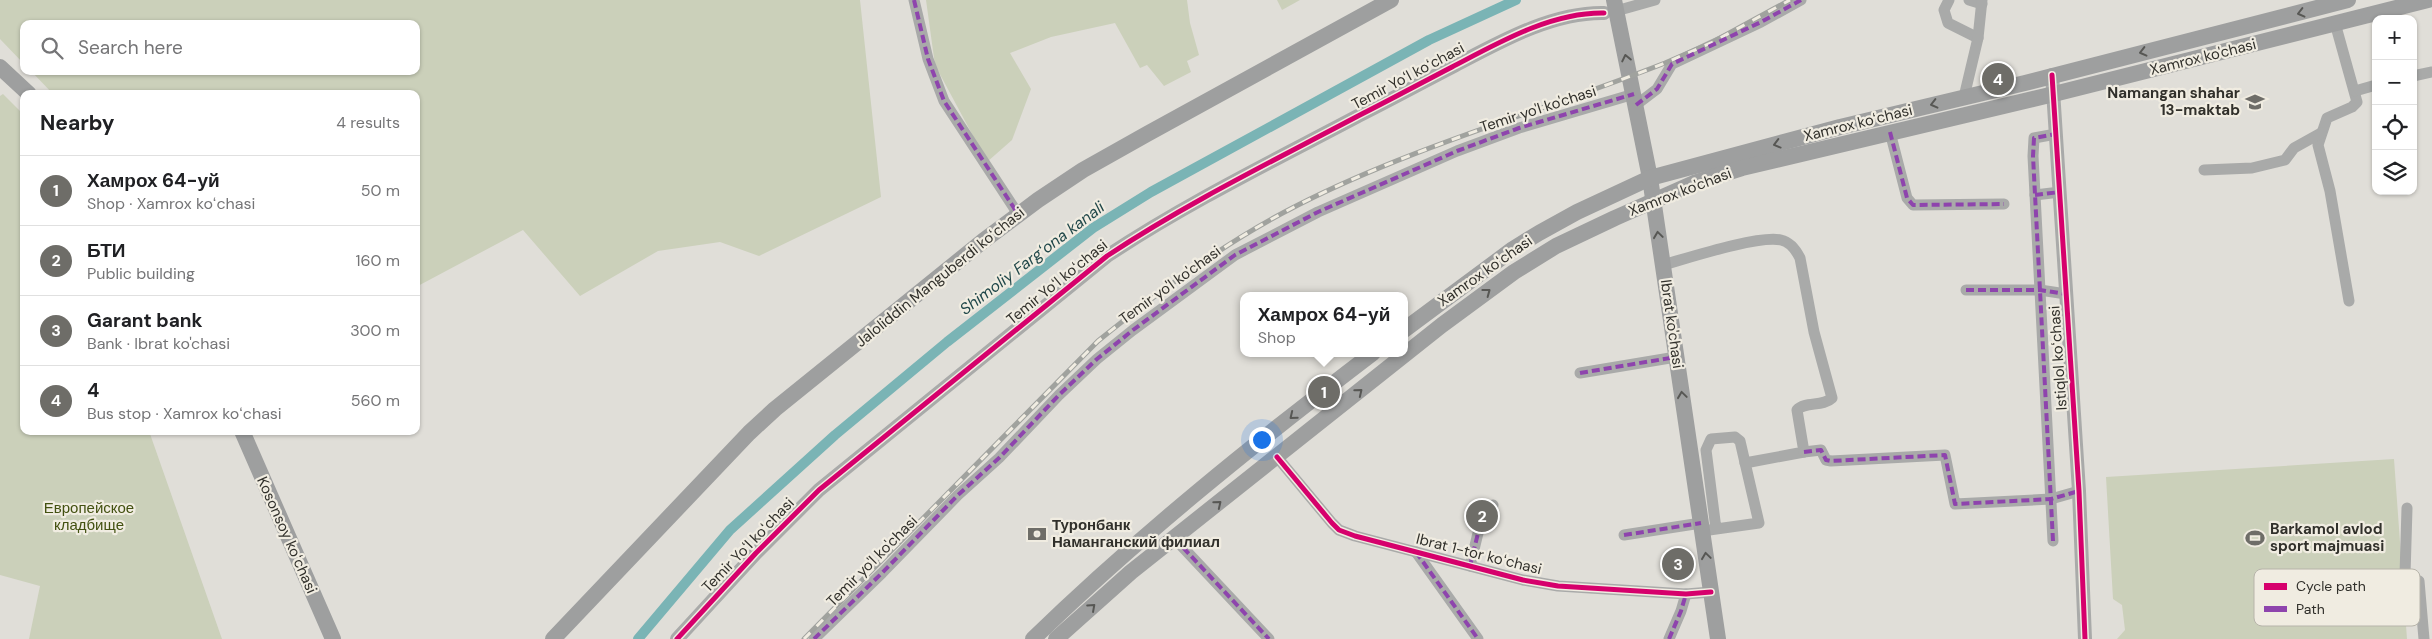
<!DOCTYPE html>
<meta charset="utf-8">
<style>
:root{--surface:#fff;--page:#f2f2f2;--text:#202124;--muted:#757577;--line:#e0e0e0;--accent:#6e6d68}
body{margin:0;font-family:"DM Sans",sans-serif;background:var(--page);color:var(--text)}
.controls{position:absolute;right:15px;top:15px;display:grid;overflow:hidden;border-radius:10px;box-shadow:0 1px 4px #0004}
.controls button{width:45px;height:45px;display:grid;place-items:center;padding:0;border:0;border-bottom:1px solid var(--line);background:var(--surface);color:var(--text);font:25px sans-serif}
.you{position:absolute;left:1261px;top:439px;width:18px;height:18px;margin:-12px;border:4px solid #fff;border-radius:50%;background:#1a73e8;box-shadow:0 0 0 8px #1a73e833}
.badge{display:grid;place-items:center;width:32px;height:32px;border-radius:50%;background:var(--accent);color:#fff;font-size:16px;font-weight:700}
.pin{position:absolute;translate:-50% -50%;border:2px solid #fff;box-shadow:0 1px 5px #0006}
.popup{position:absolute;left:1240px;top:292px;width:168px;height:65px;box-sizing:border-box;display:grid;place-content:center;border-radius:10px;background:var(--surface);filter:drop-shadow(0 1px 4px #0005);font-size:16px;white-space:nowrap;color:var(--muted)}
.popup b{font-size:19px;color:var(--text)}
.popup::after{content:'';position:absolute;left:50%;top:100%;margin-left:-10px;border:10px solid transparent;border-top-color:var(--surface)}
.list{margin:0;padding:0;list-style:none}
h2{display:flex;justify-content:space-between;align-items:center;height:65px;margin:0;padding:0 20px;font-size:21px}
h2 small{font-size:16px;font-weight:400;color:var(--muted)}
.list li{display:grid;grid-template-columns:32px 1fr auto;gap:15px;align-items:center;box-sizing:border-box;height:70px;padding:0 20px;border-top:1px solid var(--line)}
.list b{display:block;font-size:19px;white-space:nowrap}
.list p{margin:0;font-size:16px;white-space:nowrap;color:var(--muted)}
.list em{font-size:16px;font-style:normal;color:var(--muted)}
.icon{flex:none;width:28px;height:28px;fill:none;stroke:currentColor;stroke-width:2;stroke-linecap:round;stroke-linejoin:round}
.map{position:relative;flex:none;width:2432px;height:639px;overflow:hidden}
.search{position:absolute;background:var(--surface);box-shadow:0 1px 4px #0004;left:20px;top:20px;width:400px;height:55px;display:flex;align-items:center;gap:12px;box-sizing:border-box;padding:0 18px;border-radius:10px;color:var(--muted);font-size:19px}
.panel{position:absolute;background:var(--surface);box-shadow:0 1px 4px #0004;left:20px;top:90px;width:400px;height:345px;border-radius:10px}
.map>svg:first-child{display:block}
</style>
<div class="map">
<svg width="2432" height="639" viewBox="0 0 2432 639">
<rect width="100%" height="100%" fill="#e0ded8"/>
<g fill="#cbd0ba">
<path d="M0,0h860l21,197 -122,59 -39,-14 -62,9 -78,45 -57,-66 -107,57v-193h-363l-22,-23h385v-47h-392v40l-24,-25z"/>
<path d="M926,0h261l3,23 9,32 -12,6 4,11 -27,14 -17,-21 -7,3 -25,-45 -64,14 -41,16 21,36 -19,51 -25,22 -52,-97z"/>
<path d="M1277,0h23l-18,10z"/>
<path d="M3,94l21,21v316h125l73,208h-193l11,-53 -40,-11v-479z"/>
<path d="M2394,459l13,180h-290l8,-9 -3,-25 -9,-6 -7,-122z"/>
</g>
<g fill="none" stroke-linecap="round" stroke-linejoin="round">
<path stroke="#7ab4b5" stroke-width="10" d="M638,639l92,-109 105,-95 112,-93 146,-114 58,-36 278,-152 87,-40"/>
<g stroke="#a9aaa9" stroke-width="11">
<path d="M914,0l14,59 16,42 74,113"/>
<path d="M1949,0l-5,10 4,13 30,15"/>
<path d="M1969,0l13,4"/>
<path d="M1616,11l39,-11"/>
<path d="M2335,23l22,79 -5,5 -25,11 -9,27 12,46 19,110"/>
<path d="M2413,76l19,-4"/>
<path d="M2355,91l21,-6"/>
<path d="M1964,97l14,-59 4,-38"/>
<path d="M1636,105l21,-16 15,-25 89,-42 40,-22"/>
<path d="M1890,132l17,66 6,7 91,-1"/>
<path d="M2204,170l48,-2 33,-8 9,-12 27,-15"/>
<path d="M2035,195l25,-3"/>
<path d="M1663,265c25,-7 95,-30 118,-25 9,2 15,10 19,18l14,74 18,66c-9,9 -27,3 -35,12l7,42 -59,11"/>
<path d="M1966,290h74l26,4"/>
<path d="M1580,373l96,-16"/>
<path d="M1804,452l17,-2 5,10 5,1 114,-6 10,49 96,-5 28,-8"/>
<path d="M1277,457l55,66 7,7 16,6 168,44 35,6 128,8 25,-2"/>
<path d="M2407,508l-2,67 3,6h11l5,58"/>
<path d="M1702,531l57,-8 -19,-82 -5,-4 -24,2 -5,11 10,79"/>
<path d="M1624,535l77,-12"/>
<path d="M1175,539l94,100"/>
<path d="M2053,541l-20,-385 1,-18 22,-4"/>
<path d="M1416,552l62,87"/>
<path d="M1470,566l9,-37 14,-24"/>
<path d="M814,639l68,-66 76,-78 41,-37 60,-63 38,-36 36,-29 102,-75 83,-43 139,-61 62,-23 115,-34"/>
<path d="M1669,639l12,-28 5,-17"/>
</g>
<g stroke="#a9aaa9" stroke-width="14">
<path d="M2052,75l27,416 6,148"/>
<path d="M677,639l79,-86 63,-63 288,-234c80,-53 166,-95 251,-140 32,-16 63,-33 94,-49 46,-24 99,-55 152,-54"/>
</g>
<g stroke="#9e9f9f" stroke-width="16">
<path d="M1614,0l36,178 68,461"/>
<path d="M0,67l29,27"/>
<path d="M1404,330l109,-81 26,-16 38,-21 73,-34 190,-51 185,-44 323,-83"/>
<path d="M242,431l91,208"/>
<path d="M553,639l196,-206 26,-24 208,-168 55,-41 45,-30 64,-36 244,-134"/>
<path d="M1033,639c106,-103 222,-196 340,-286"/>
<path d="M1056,639l75,-67 311,-247 72,-53 42,-26 59,-28 79,-35 48,-15 312,-74 374,-94"/>
</g>
<g stroke="#a0a29e" stroke-width="5">
<path id="rail" d="M804,639l294,-298c63,-51 127,-99 200,-136 116,-59 245,-94 367,-142l46,-20 79,-43"/>
</g>
<use href="#rail" stroke="#f0ece1" stroke-width="3" stroke-dasharray="9" stroke-linecap="butt"/>
<g stroke="#8e44ad" stroke-width="4" stroke-dasharray="8 4" stroke-linecap="butt">
<path d="M914,0l14,59 16,42 74,113"/>
<path d="M1636,105l21,-16 15,-25 89,-42 40,-22"/>
<path d="M1890,132l17,66 6,7 91,-1"/>
<path d="M2035,195l25,-3"/>
<path d="M1966,290h74l26,4"/>
<path d="M1580,373l96,-16"/>
<path d="M1804,452l17,-2 5,10 5,1 114,-6 10,49 96,-5 28,-8"/>
<path d="M1624,535l77,-12"/>
<path d="M1175,539l94,100"/>
<path d="M2053,541l-20,-385 1,-18 22,-4"/>
<path d="M1416,552l62,87"/>
<path d="M1470,566l9,-37 14,-24"/>
<path d="M814,639l68,-66 76,-78 41,-37 60,-63 38,-36 36,-29 102,-75 83,-43 139,-61 62,-23 115,-34"/>
<path d="M1669,639l12,-28 5,-17"/>
</g>
<g stroke="#f0ece1" stroke-width="8">
<g id="cycleway">
<path d="M2052,75l27,416 6,148"/>
<path d="M1277,457l55,66 7,7 16,6 168,44 35,6 128,8 25,-2"/>
<path d="M677,639l79,-86 63,-63 288,-234c80,-53 166,-95 251,-140 32,-16 63,-33 94,-49 46,-24 99,-55 152,-54"/>
</g>
</g>
<use href="#cycleway" stroke="#d6006c" stroke-width="5"/>
</g>
<defs><path id="oneway-chevron" d="M-2-3.5L2.5 0L-2 3.5" fill="none" stroke-width="1.6" stroke-linecap="round" stroke-linejoin="round" transform="scale(1.25)"/></defs>
<g stroke="#575754">
<use href="#oneway-chevron" transform="translate(2301 13) rotate(166)"/>
<use href="#oneway-chevron" transform="translate(2143 52) rotate(166)"/>
<use href="#oneway-chevron" transform="translate(1626 58) rotate(-102)"/>
<use href="#oneway-chevron" transform="translate(1934 104) rotate(166)"/>
<use href="#oneway-chevron" transform="translate(1777 144) rotate(165)"/>
<use href="#oneway-chevron" transform="translate(1658 235) rotate(-98)"/>
<use href="#oneway-chevron" transform="translate(1487 292) rotate(-37)"/>
<use href="#oneway-chevron" transform="translate(1359 392) rotate(-39)"/>
<use href="#oneway-chevron" transform="translate(1682 395) rotate(-98)"/>
<use href="#oneway-chevron" transform="translate(1293 416) rotate(141)"/>
<use href="#oneway-chevron" transform="translate(1218 504) rotate(-39)"/>
<use href="#oneway-chevron" transform="translate(1706 556) rotate(-98)"/>
<use href="#oneway-chevron" transform="translate(1092 607) rotate(-42)"/>
</g>
<defs>
<g id="school-bare" transform="scale(1.5)"><path d="M0-5L7-2L0 1L-7-2ZM-4 1L0 2.5L4 1V4Q0 6-4 4Z" fill="#6e6d68" stroke="#f0ece1" stroke-width="2.5" paint-order="stroke"/></g>
<g id="bank-bare" transform="scale(1.5)"><path d="M-6-4H6V4H-6ZM0-2.3a2.3 2.3 0 1 0 0 4.6a2.3 2.3 0 1 0 0-4.6Z" fill="#6e6d68" stroke="#f0ece1" stroke-width="2.5" paint-order="stroke"/></g>
<g id="stadium-bare" transform="scale(1.5)"><path d="M0-5a6.5 5 0 1 0 0 10a6.5 5 0 1 0 0-10ZM-3.5-1.8h7v3.6h-7Z" fill="#6e6d68" stroke="#f0ece1" stroke-width="2.5" paint-order="stroke"/></g>
</defs>
<g fill-rule="evenodd">
<use href="#school-bare" x="2255" y="102"/>
<use href="#bank-bare" x="1037" y="534"/>
<use href="#stadium-bare" x="2255" y="538"/>
</g>
<g text-anchor="middle" dominant-baseline="central" stroke-width="4.5" stroke-linejoin="round" paint-order="stroke">
<g font-size="15" fill="#31302b" stroke="#f0ece1">
<text transform="translate(2203 57) rotate(-14)">Xamrox ko'chasi</text>
<text transform="translate(1408 76) rotate(-28)">Temir Yoʻl koʻchasi</text>
<text transform="translate(1538 109) rotate(-18)">Temir yo'l ko'chasi</text>
<text transform="translate(1858 123) rotate(-14)">Xamrox koʻchasi</text>
<text transform="translate(1680 192) rotate(-21)">Xamrox ko'chasi</text>
<text transform="translate(1485 271) rotate(-35)">Xamrox koʻchasi</text>
<text transform="translate(940 277) rotate(-39)">Jaloliddin Manguberdi koʻchasi</text>
<text transform="translate(1057 282) rotate(-39)">Temir Yoʻl koʻchasi</text>
<text transform="translate(1170 285) rotate(-36)">Temir yo'l ko'chasi</text>
<text transform="translate(1672 324) rotate(82)">Ibrat ko'chasi</text>
<text transform="translate(2058 358) rotate(-94)">Istiqlol koʻchasi</text>
<text transform="translate(287 535) rotate(66)">Kosonsoy koʻchasi</text>
<text transform="translate(748 545) rotate(-46)">Temir Yoʻl koʻchasi</text>
<text transform="translate(1479 554) rotate(14)">Ibrat 1-tor koʻchasi</text>
<text transform="translate(872 561) rotate(-45)">Temir yo'l ko'chasi</text>
</g>
<g font-size="15" font-weight="bold" fill="#31302b" stroke="#f0ece1" text-anchor="start">
<text x="2240" y="93" text-anchor="end">Namangan shahar<tspan x="2240" dy="17">13-maktab</tspan></text>
<text x="1052" y="525">Туронбанк<tspan x="1052" dy="17">Наманганский филиал</tspan></text>
<text x="2270" y="529">Barkamol avlod<tspan x="2270" dy="17">sport majmuasi</tspan></text>
</g>
<g font-size="15" fill="#435111" stroke="#f0ece1">
<text x="89" y="508">Европейское<tspan x="89" dy="17">кладбище</tspan></text>
</g>
<g font-size="16" font-style="italic" fill="#21484a" stroke="#f0ece1">
<text transform="translate(1032 258) rotate(-37)">Shimoliy Fargʻona kanali</text>
</g>
</g>
<rect x="2254" y="569" width="166" height="57" rx="8" fill="#f0ece1" stroke="#b7b4aa" stroke-width="1"/>
<rect x="2264" y="583" width="23" height="7" fill="#d6006c"/>
<rect x="2264" y="606" width="23" height="6" fill="#8e44ad"/>
<g font-size="14" fill="#31302b">
<text x="2296" y="591">Cycle path</text>
<text x="2296" y="614">Path</text>
</g>
</svg>
<div class="controls">
<button>+</button>
<button>−</button>
<button><svg class="icon" aria-label="locate" viewBox="0 0 24 24"><circle cx="12" cy="12" r="6"/><path d="M12 2v4M12 18v4M2 12h4M18 12h4"/></svg></button>
<button><svg class="icon" aria-label="layers" viewBox="0 0 24 24"><path d="M12 4l9 5-9 5-9-5zM3 14l9 5 9-5"/></svg></button>
</div>
<div class="you"></div>
<div class="pin badge" style="left:1324px;top:392px">1</div>
<div class="popup"><b>Хамрох 64-уй</b>Shop</div>
<div class="pin badge" style="left:1482px;top:516px">2</div>
<div class="pin badge" style="left:1678px;top:564px">3</div>
<div class="pin badge" style="left:1998px;top:79px">4</div>
<div class="search"><svg class="icon" aria-label="search" viewBox="0 0 24 24"><circle cx="10" cy="10" r="6"/><path d="M15 15l6 6"/></svg>Search here</div>
<section class="panel">
<h2>Nearby<small>4 results</small></h2>
<ul class="list">
<li><span class="badge">1</span><div><b>Хамрох 64-уй</b><p>Shop · Xamrox koʻchasi</p></div><em>50 m</em></li>
<li><span class="badge">2</span><div><b>БТИ</b><p>Public building</p></div><em>160 m</em></li>
<li><span class="badge">3</span><div><b>Garant bank</b><p>Bank · Ibrat ko'chasi</p></div><em>300 m</em></li>
<li><span class="badge">4</span><div><b>4</b><p>Bus stop · Xamrox koʻchasi</p></div><em>560 m</em></li>
</ul>
</section>
</div>
